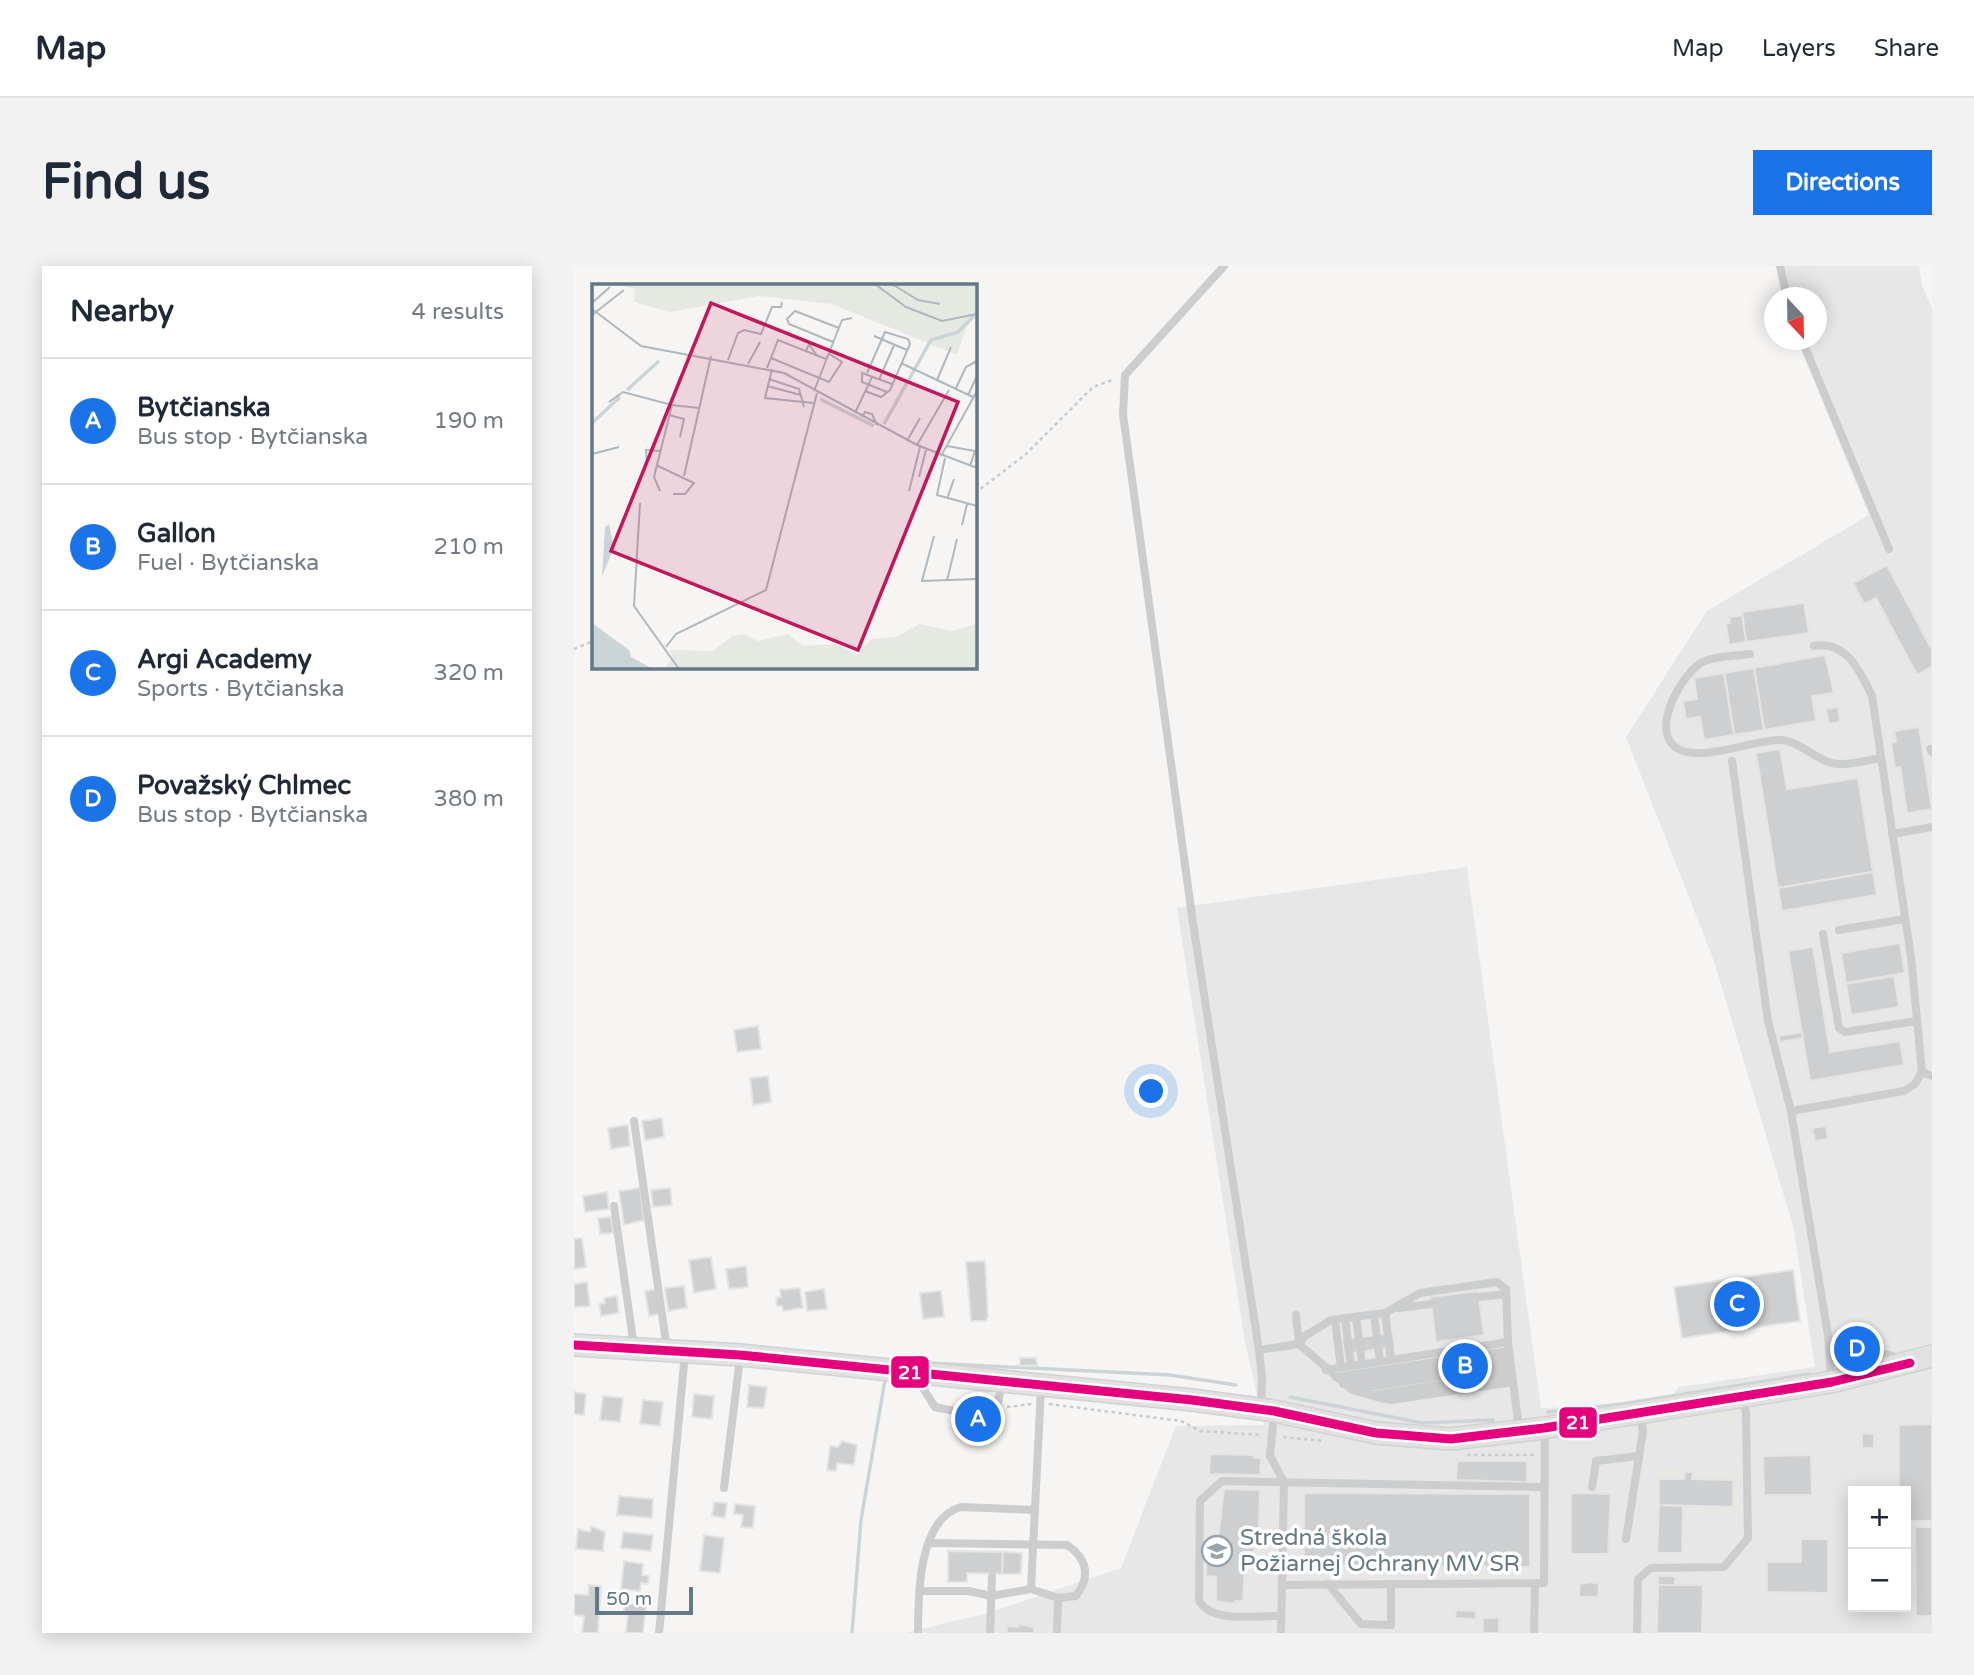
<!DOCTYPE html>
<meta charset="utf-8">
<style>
:root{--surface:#fff;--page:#f2f2f3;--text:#1f2937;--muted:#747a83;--line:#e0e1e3;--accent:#1a73e8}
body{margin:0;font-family:"Varela Round",sans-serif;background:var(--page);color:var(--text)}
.controls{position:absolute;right:21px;bottom:21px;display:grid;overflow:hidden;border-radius:0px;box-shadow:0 4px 18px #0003}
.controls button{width:63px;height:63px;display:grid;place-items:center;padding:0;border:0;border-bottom:2px solid var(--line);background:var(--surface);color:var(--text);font:35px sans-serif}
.compass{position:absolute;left:1190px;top:21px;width:63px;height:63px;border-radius:50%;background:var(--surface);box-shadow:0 4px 18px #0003;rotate:158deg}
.scale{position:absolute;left:21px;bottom:18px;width:98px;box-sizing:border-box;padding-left:7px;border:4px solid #647986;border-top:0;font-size:19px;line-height:24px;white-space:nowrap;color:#647986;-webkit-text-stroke:5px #fff;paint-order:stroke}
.you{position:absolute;left:578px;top:826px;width:24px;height:24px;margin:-18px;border:5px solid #fff;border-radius:50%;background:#1a73e8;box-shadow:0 0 0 10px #1a73e833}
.badge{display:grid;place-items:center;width:46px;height:46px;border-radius:50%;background:var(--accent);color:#fff;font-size:23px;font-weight:700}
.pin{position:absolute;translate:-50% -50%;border:4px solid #fff;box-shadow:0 2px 7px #0006}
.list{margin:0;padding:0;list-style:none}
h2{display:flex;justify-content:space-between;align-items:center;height:91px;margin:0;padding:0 28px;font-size:30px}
h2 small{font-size:23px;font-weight:400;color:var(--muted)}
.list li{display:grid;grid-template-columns:46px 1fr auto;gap:21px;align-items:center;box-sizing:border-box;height:126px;padding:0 28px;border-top:2px solid var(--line)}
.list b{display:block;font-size:26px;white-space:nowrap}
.list p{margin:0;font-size:23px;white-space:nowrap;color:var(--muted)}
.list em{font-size:23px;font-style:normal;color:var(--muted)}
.map{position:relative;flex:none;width:1358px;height:1367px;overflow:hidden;border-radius:0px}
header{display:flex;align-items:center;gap:42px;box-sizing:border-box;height:98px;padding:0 35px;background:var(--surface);border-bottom:2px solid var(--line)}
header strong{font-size:33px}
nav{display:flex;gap:38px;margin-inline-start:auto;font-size:24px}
.intro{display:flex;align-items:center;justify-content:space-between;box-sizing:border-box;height:168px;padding:0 42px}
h1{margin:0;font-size:49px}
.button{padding:18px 32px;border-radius:0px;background:var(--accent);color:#fff;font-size:24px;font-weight:700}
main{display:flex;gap:42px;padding:0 42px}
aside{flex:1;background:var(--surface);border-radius:0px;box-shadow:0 4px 18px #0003}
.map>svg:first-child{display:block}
</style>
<header>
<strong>Map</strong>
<nav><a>Map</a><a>Layers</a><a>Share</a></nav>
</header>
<div class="intro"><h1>Find us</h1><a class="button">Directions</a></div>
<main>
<aside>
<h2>Nearby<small>4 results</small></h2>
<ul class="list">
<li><span class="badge">A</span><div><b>Bytčianska</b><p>Bus stop · Bytčianska</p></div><em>190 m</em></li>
<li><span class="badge">B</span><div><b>Gallon</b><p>Fuel · Bytčianska</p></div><em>210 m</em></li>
<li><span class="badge">C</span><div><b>Argi Academy</b><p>Sports · Bytčianska</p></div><em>320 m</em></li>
<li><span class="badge">D</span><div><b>Považský Chlmec</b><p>Bus stop · Bytčianska</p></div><em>380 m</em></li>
</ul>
</aside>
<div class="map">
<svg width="1358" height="1367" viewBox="0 0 1358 1367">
<rect width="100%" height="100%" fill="#f6f5f4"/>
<path fill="#e6e7e6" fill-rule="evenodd" d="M1202,0h143l3,20 10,22v1325h-1028l84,-20 133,-45 55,-142 88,-1 -19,-83 -68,-434 290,-41 74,541 123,-4 15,-17 136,-20 -22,-141 -79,-265 -88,-224 81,-126 162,-96 -72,-175h19v-42l-33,-1zM1279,1225h53v116h-53z"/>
<path fill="#e6e8e2" d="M1152,1146l8,4 1,8 -4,5 -2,-8 -44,-1 -1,4h-12l-1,5 -13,-1 -1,41 79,2 4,9v35l-2,3 -3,-7h-36l-1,9 -5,-1v-47h-8l-1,7h-24l-2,74 24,2 -28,-1 2,-130z"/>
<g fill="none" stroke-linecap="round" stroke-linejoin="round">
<g stroke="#cbd5d7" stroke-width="3.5">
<path d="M314,1095l282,14 66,10"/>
<path d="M716,1131l132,26 71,-3"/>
<path d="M974,1146l74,-8 187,-30"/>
<path d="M278,1367l9,-113 24,-140"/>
</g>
</g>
<g fill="#cecfd0" stroke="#e5e4e4" stroke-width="2">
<path d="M1313,299l45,85v17l-15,8 -41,-77 -12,6 -11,-21z"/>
<path d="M1230,337l5,30 -63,9 -4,-30z"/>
<path d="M1168,349l4,27 -17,3 -3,-22h4l-1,-6z"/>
<path d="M1251,389l9,38 -22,3 4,25 -52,9 -10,-62z"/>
<path d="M1180,402l10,62 -30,5 -10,-62z"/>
<path d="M1150,407l10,62 -30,5 -4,-23 -14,2 -3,-18 14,-2 -3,-21z"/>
<path d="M1264,441l2,15 -11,2 -3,-15z"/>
<path d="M1345,461l13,82 -25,4 -7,-46 -5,1 -4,-25 5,-1 -2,-11z"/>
<path d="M1206,483l7,40 71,-11 15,94 -95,16 -22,-135z"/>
<path d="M1299,606l4,23 -95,16 -4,-23z"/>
<path d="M1326,677l5,30 -59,10 -5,-30z"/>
<path d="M1239,681l17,105 70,-11 4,24 -94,16 -22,-130z"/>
<path d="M1320,710l5,31 -48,8 -5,-31z"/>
<path d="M184,760l3,23 -24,3 -3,-22z"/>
<path d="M1228,766l1,6 -23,4 -1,-6z"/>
<path d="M194,810l3,26 -18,3 -3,-27z"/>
<path d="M88,852l2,19 -19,3 -3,-19z"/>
<path d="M54,859l2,21 -19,3 -3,-21z"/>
<path d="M1252,860l2,13 -13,2 -3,-13z"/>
<path d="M66,922l4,32 -20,5 -5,-34z"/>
<path d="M96,922l2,17 -19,2 -2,-17z"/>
<path d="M33,926l2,17 -24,3 -2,-16z"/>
<path d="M37,951l2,16 -13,1 -2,-16z"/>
<path d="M8,972l4,29 -12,2v-30z"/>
<path d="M137,991l5,32 -22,4 -5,-33z"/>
<path d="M411,995l3,55 -2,5h-15l-5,-59z"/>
<path d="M172,1000l2,21 -19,2 -3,-20z"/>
<path d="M1219,1004l7,51 -118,17 -8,-51z"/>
<path d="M13,1016l3,24 -16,1v-23z"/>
<path d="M110,1020l3,22 -19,3 -3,-23z"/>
<path d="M226,1022l3,20 -20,3 -1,-5h-5l-1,-8 5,-1 -1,-7z"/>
<path d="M82,1023l3,25 -10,2 -4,-25z"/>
<path d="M250,1023l3,20 -20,2 -2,-19z"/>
<path d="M367,1025l3,26 -21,2 -3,-26z"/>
<path d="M904,1025l6,44 -48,7 -6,-45z"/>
<path d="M43,1030l2,17 -18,3 -2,-12 6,-1 -1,-5z"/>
<path d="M819,1067l2,14 -51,7 -2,-15z"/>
<path d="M896,1071l7,56 -19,3 -7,-56z"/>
<path d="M446,1092h16l1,7 -17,1z"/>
<path d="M175,1119l18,2 -3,21 -17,-1z"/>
<path d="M0,1126l12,2 -2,21 -10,-1z"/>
<path d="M120,1128l20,2 -2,23 -20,-2z"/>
<path d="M29,1130l20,2 -3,24 -20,-2z"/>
<path d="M69,1134l20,2 -3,24 -20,-2z"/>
<path d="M1358,1158v97h-26v-30h-7v-66z"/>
<path d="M1288,1167l12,1v14h-12z"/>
<path d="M268,1175l15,4 -3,20 -17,-2 -1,8 -9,-1 3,-24 8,1z"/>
<path d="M636,1188l44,1v3h7l-1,17 -51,-1z"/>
<path d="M1237,1189l1,40h-48l-1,-39z"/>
<path d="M883,1195h70v21l-71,-2z"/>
<path d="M1111,1206h8l-1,7 41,1v27l-74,-2v-26h25z"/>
<path d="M650,1223l36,1 -1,38 -4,2 -10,-3 -1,13h10v12h-8l-3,49h-8v3l-19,-3v-24l-10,-1 1,-36h11z"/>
<path d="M730,1227l226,1v73l-226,-2z"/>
<path d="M997,1227l40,1 -3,60h-37z"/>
<path d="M45,1230l34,3 -1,19 -35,-3z"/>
<path d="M140,1236l13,1 -2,15 -13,-2z"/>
<path d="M161,1238l20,2 -2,22 -12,-1 2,-12 -9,-1z"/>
<path d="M1085,1239l24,1 -1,47h-25z"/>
<path d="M17,1260l14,6 -2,19 -27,-2 2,-20 12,3z"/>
<path d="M1341,1261h17v89h-16z"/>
<path d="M49,1266l30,3 -2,16 -30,-3z"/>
<path d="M130,1269l20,3 -4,35 -20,-2z"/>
<path d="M1227,1273h27v54l-61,-1v-30h34z"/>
<path d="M374,1285l55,1 -1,22 -35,-1v9h-19z"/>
<path d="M429,1286l19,1 -1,21h-19z"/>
<path d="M50,1295l19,3 -1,11 7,1 -1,8 -7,-1 -1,8 -19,-2z"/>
<rect x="1084" y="1310" width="17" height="9"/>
<path d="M1016,1316l9,2 -1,13h-19l1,-13z"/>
<path d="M15,1319l12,1 -3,47h-16l2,-17 -10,-1v-21l14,1z"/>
<path d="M1084,1319h45l-1,48h-45z"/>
<path d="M50,1337l22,3 -3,27h-17l2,-20h-4z"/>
<path d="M882,1344l20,1v8l-21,-1z"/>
<rect x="909" y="1352" width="16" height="15"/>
<path d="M444,1358l16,3v6h-27v-7l11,1z"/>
</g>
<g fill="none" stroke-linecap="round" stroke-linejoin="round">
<g stroke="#d1d2d3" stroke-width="24">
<path id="secondary" d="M0,1079l166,10 452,45 82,11 102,22 75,6 93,-11 288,-46 100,-26"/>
</g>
<g stroke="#cacacb" stroke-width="2.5" stroke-dasharray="3.5 3.5" stroke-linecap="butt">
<path d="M401,227l50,-38 68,-68 22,-8"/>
<path d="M0,383l19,-8"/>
<path d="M475,1138l132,17 19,10 62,4"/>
<path d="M433,1141l25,-3"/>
<path d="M709,1171l42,4"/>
<path d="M893,1189h67"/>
</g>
<g stroke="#cccdce" stroke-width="8">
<path d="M650,0l-99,109 -2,39 70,509 66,427 3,29 -1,29"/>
<path d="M1206,0l7,32"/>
<path d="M1228,74l87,209"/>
<path d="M1176,388c-14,2 -40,2 -51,10 -20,15 -51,70 -19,86 23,11 74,-10 100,-10 20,0 39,24 59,24 13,1 29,-4 42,-6"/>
<path d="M1356,483l2,3"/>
<path d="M1158,495l36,260 23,90 37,224 3,44"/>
<path d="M1318,568l40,-7"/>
<path d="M1265,664l66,-11"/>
<path d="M1249,668l16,94 6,4 72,-11"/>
<path d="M1348,806l10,4"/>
<path d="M1217,845l113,-20 11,-7 7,-12 -11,-115 -39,-261c-12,-25 -26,-56 -58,-50"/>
<path d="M60,855l33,228"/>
<path d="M40,940l20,141"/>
<path d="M905,1031l27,-3"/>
<path d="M825,1042l32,-4"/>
<path d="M811,1047l6,47"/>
<path d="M722,1049l3,29 53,46 28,8 11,2 122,-18"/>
<path d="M800,1049l6,46"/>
<path d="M782,1051l6,47"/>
<path d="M771,1052l6,48"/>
<path d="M761,1054l6,47"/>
<path d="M685,1084l40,-6 6,-8 26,-16 54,-7 35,-20 77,-11 9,7 2,53 11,87"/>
<path d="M1257,1097l56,-9 14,5"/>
<path d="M752,1104l182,-28"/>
<path d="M340,1108l21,33c22,5 41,9 62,1l5,-25"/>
<path d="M762,1111l173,-26"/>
<path d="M769,1118l167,-26"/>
<path d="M781,1123l156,-23"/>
<path d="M799,1129l139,-21"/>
<path d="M700,1147l-4,43 14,26 -3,151"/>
<path d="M1018,1221l4,-26 43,-5"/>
<path d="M150,1222l16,-130"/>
<path d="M1052,1273l17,-108 -3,-18"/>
<path d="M754,1318l33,40 30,1v-41"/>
<path d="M710,1319l260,-2 1,-152"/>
<path d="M457,1323l10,-201"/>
<path d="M346,1325h49l22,5 40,-7 27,9 18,-2c15,-19 11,-38 -9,-51l-137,-2"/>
<path d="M707,1350c-25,-1 -68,8 -82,-15l1,-100 22,-20 321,6"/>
<path d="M85,1367l26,-280"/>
<path d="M344,1367c0,-37 0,-114 43,-126l74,3"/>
<path d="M416,1367l2,-56"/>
<path d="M483,1367l1,-35"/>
<path d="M960,1367l1,-50"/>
<path d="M1063,1367l1,-54 13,-11 73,-1 24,-29 -2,-125 -3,-14"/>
</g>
<use href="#secondary" stroke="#e0e1e0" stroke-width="21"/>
<g stroke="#fff" stroke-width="14">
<path id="bus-1" d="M0,1079l166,10 452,45 82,11 102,22 75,6 93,-11 288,-46 78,-19"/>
</g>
<use href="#bus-1" stroke="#e5007d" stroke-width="9"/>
</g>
<defs>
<g id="school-ring" transform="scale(1.575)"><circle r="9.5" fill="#fff" stroke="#97a4ac" stroke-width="1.5"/><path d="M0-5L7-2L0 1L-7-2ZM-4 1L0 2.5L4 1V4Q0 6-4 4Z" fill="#97a4ac"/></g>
</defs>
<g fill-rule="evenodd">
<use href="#school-ring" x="643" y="1285"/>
</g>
<g text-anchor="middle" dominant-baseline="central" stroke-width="7" stroke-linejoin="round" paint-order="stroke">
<g font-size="23" fill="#647986" stroke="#fff" text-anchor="start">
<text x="666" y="1272">Stredná škola<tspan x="666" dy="26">Požiarnej Ochrany MV SR</tspan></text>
</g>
</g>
<g transform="translate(18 18)">
<rect width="385" height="385" fill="#f6f5f4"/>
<path d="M20,0h365v30l-11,14 -9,27 -125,-51 -73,-8 -89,16 -30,-8 -6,-3 1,-12zM327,340l33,7 25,-7v45h-312l7,-12 -2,-7 43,1 19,-15 12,-2 14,7 30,-7 15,12 34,-2 20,11 14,-16 26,-2z" fill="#e6e8e2"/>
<path d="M17,240l5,24 -12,28 3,-49zM0,339l37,27 2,7 22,12h-61z" fill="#cbd5d7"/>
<path fill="none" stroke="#cbd5d7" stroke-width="3.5" d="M35,106l32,-29M228,115l54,27M0,139l28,-26M292,140l47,-84 27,-8 16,-16"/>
<path fill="none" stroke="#afb8be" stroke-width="2" d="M283,0l31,23 36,14 35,-7M300,0l26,16 22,4M0,19l18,-16M0,25l49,37 143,27 133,72 60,23M0,31l32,-25M282,52l33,14M241,58l-44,-18 -2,-5 8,-8 44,17M214,67l3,-7 8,12M179,74l58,24 13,-20 -14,-9M136,76l10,-27 6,-3 17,4 11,-27h9l1,-5M309,79l72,34M156,80l12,-22M175,84l11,-28 48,19M180,85l-7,29 48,5M177,95l30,10 5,18M287,96l15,-35M345,96l14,-33M175,102l34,9M364,104l10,-21 11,-6M222,107l28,-71 10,-2M273,107l16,6 9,-7 20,-46 -2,-5 -23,-7 -18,41M295,108l-25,-10v-9l30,11M376,111l9,-19M17,118l14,-10 49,13M263,129l17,-36M77,131l15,4 -4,18M270,133l3,-5 7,2 5,11M315,157l13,-23M325,161l32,-55M355,162l28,5 -5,15M0,170l27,-7M349,172l36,-65M353,174l-8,37 40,11M55,179l-1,-13 14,1M64,181l38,18 -9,11h-12M92,192l27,-120M327,193l7,-27M68,207l-6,-14 18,-72 27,3M317,207l11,-44M355,215l7,-20M48,219l-6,103 45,63M370,241l5,-21M342,252l-12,45 55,-2M355,297l10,-42M74,363l10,-13 90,-44 51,-197"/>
<path fill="#c2185b" fill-opacity="0.15" stroke="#c2185b" stroke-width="3.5" d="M119,19l247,99 -100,248 -247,-99z"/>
<rect width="385" height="385" fill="none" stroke="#647986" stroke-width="3.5"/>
</g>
<g stroke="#fff" stroke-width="2.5">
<rect x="316" y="1089" width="40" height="34" rx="7" fill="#e5007d"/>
<rect x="984" y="1140" width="40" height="33" rx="7" fill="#e5007d"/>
</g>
<g font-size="19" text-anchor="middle" font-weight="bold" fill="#fff">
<text x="336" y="1113">21</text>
<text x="1004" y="1163">21</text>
</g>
</svg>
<div class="controls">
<button>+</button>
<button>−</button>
</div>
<svg class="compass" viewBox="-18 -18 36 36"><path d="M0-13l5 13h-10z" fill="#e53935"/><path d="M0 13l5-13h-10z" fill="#747a83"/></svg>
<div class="scale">50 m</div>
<div class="you"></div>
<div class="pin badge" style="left:404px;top:1153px">A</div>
<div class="pin badge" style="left:891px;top:1100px">B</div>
<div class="pin badge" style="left:1163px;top:1038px">C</div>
<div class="pin badge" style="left:1283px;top:1083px">D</div>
</div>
</main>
